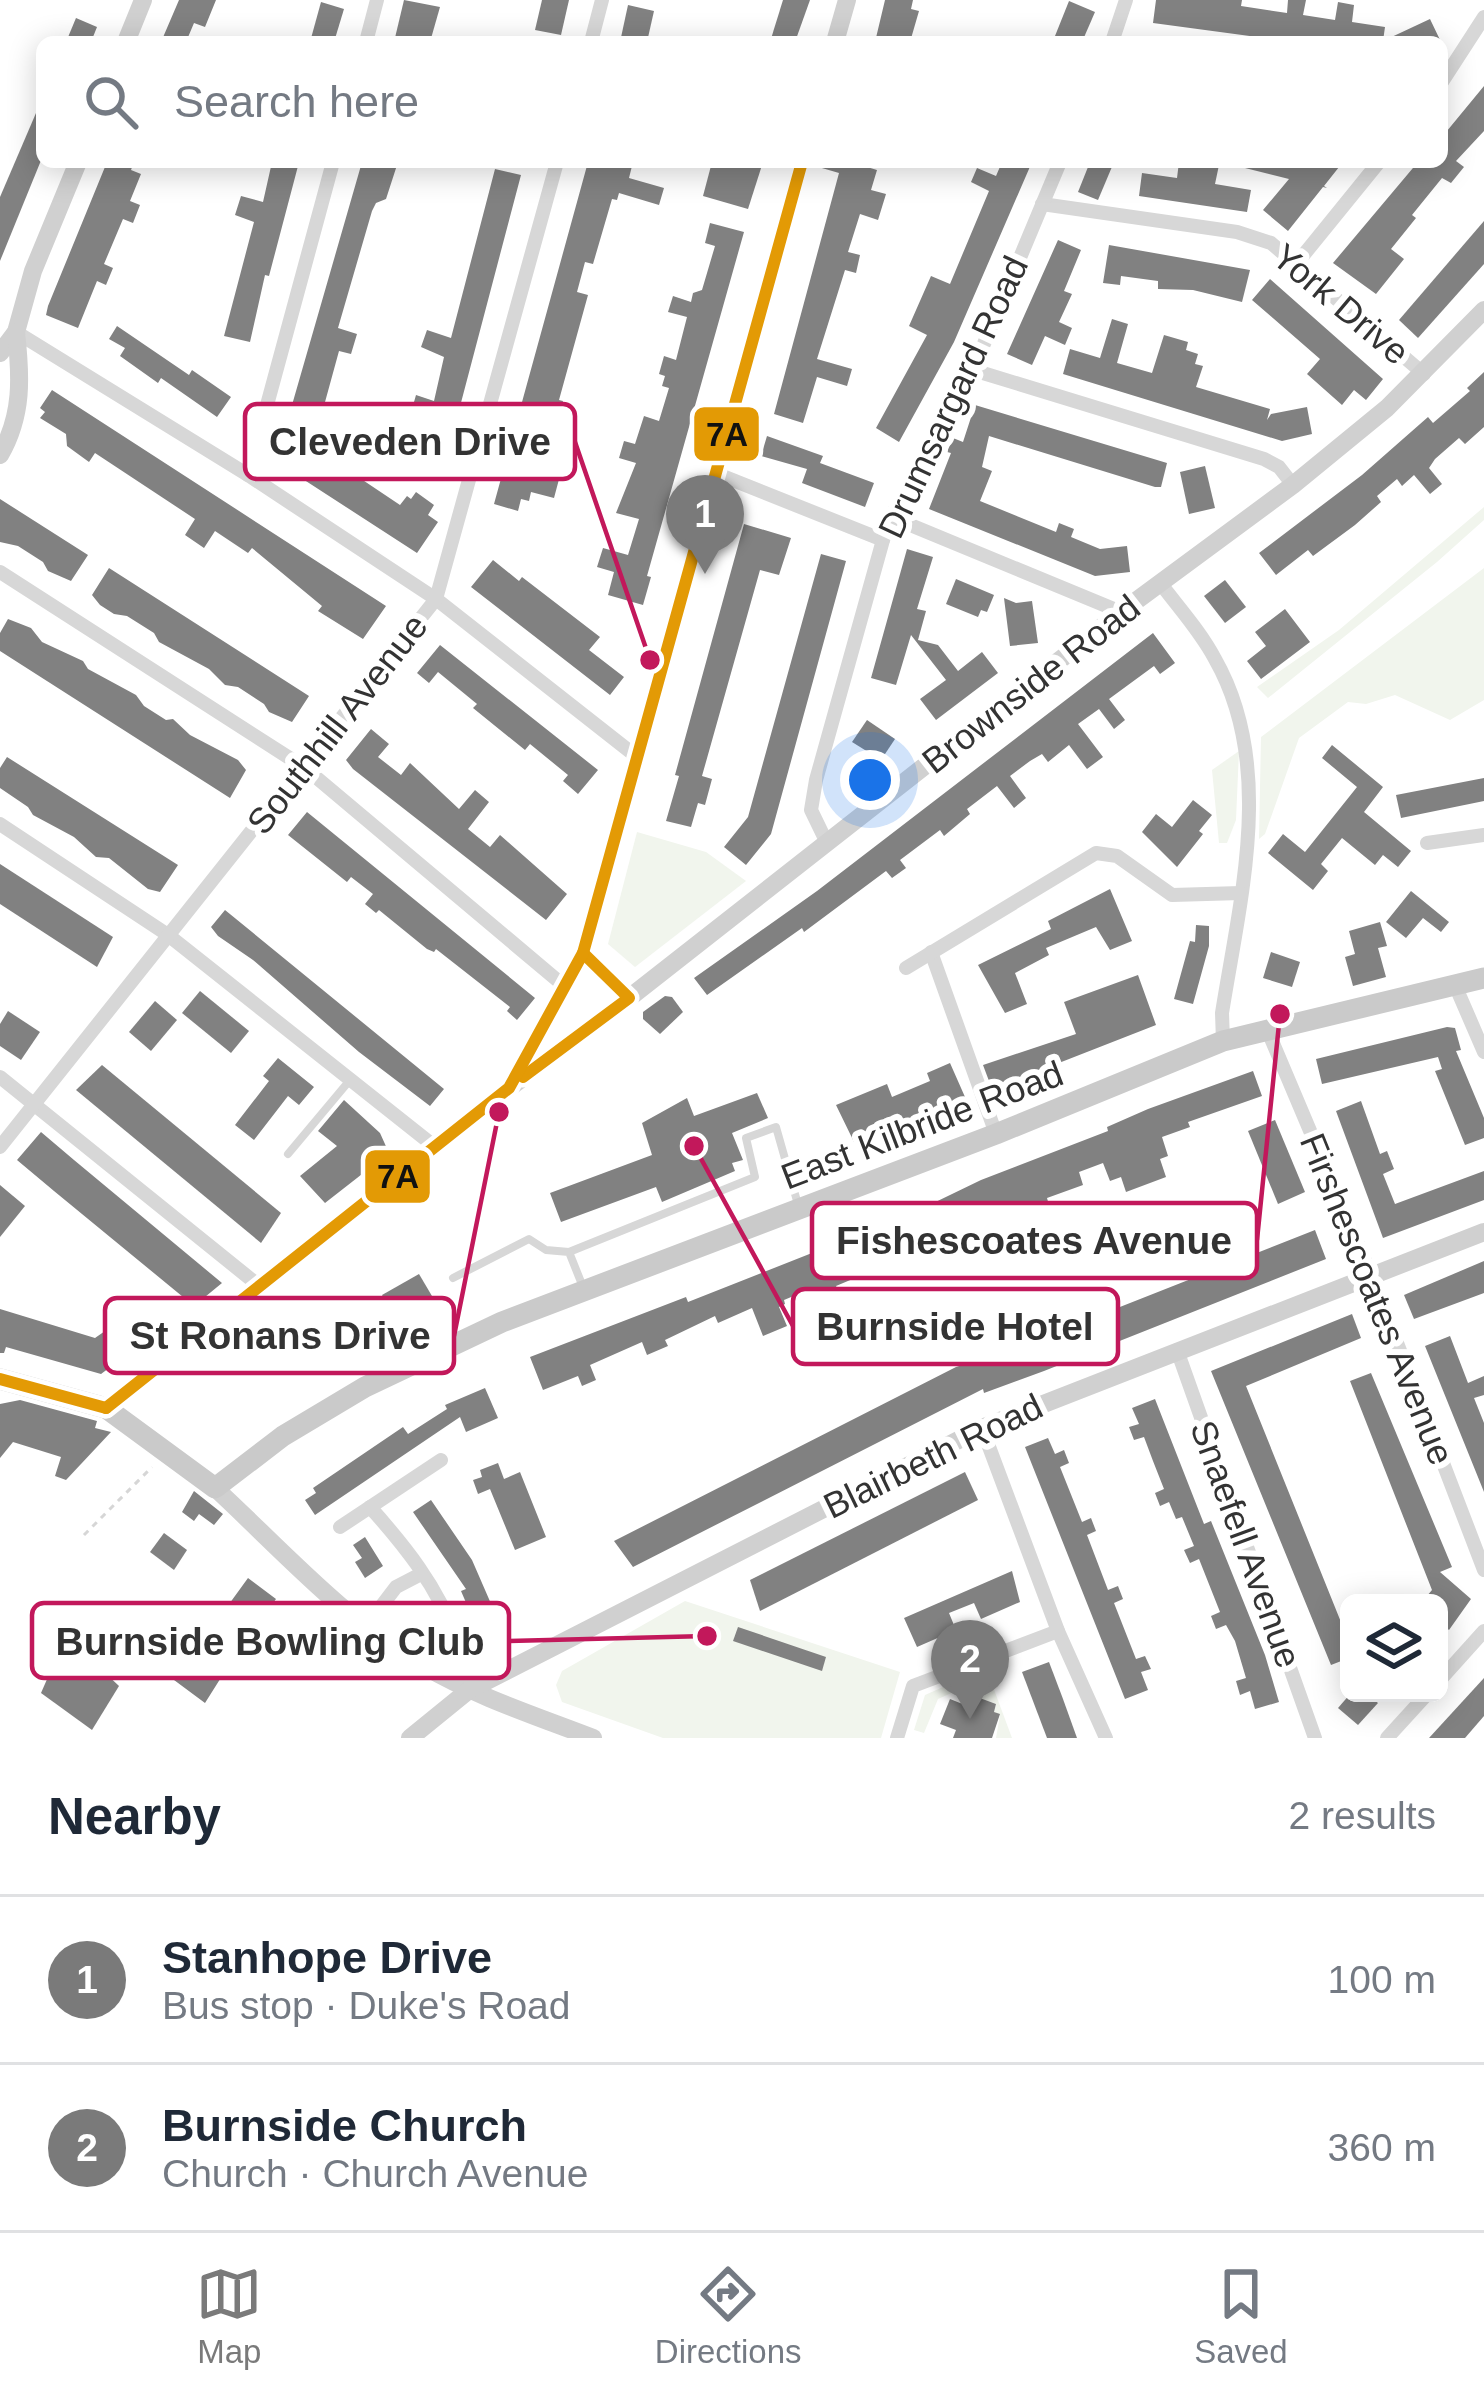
<!DOCTYPE html>
<meta charset="utf-8">
<style>
:root{--surface:#fff;--page:#f6f6f7;--text:#1f2937;--muted:#747a83;--line:#e0e1e3;--accent:#7a7a7a}
body{margin:0;font-family:Helvetica,sans-serif;background:var(--page);color:var(--text)}
.controls{position:absolute;right:36px;bottom:36px;display:grid;overflow:hidden;border-radius:18px;box-shadow:0 6px 30px #0003}
.controls button{width:108px;height:108px;display:grid;place-items:center;padding:0;border:0;border-bottom:3px solid var(--line);background:var(--surface);color:var(--text);font:60px sans-serif}
.you{position:absolute;left:870px;top:780px;width:42px;height:42px;margin:-30px;border:9px solid #fff;border-radius:50%;background:#1a73e8;box-shadow:0 0 0 18px #1a73e833}
.badge{display:grid;place-items:center;width:78px;height:78px;border-radius:50%;background:var(--accent);color:#fff;font-size:39px;font-weight:700}
.pin{position:absolute;translate:-50% -99px;filter:drop-shadow(0 3px 6px #0008)}
.pin::after{content:'';position:absolute;top:63px;width:42px;height:36px;background:inherit;clip-path:polygon(0 0,100% 0,50% 100%)}
.list{margin:0;padding:0;list-style:none}
h2{display:flex;justify-content:space-between;align-items:center;height:156px;margin:0;padding:0 48px;font-size:51px}
h2 small{font-size:39px;font-weight:400;color:var(--muted)}
.list li{display:grid;grid-template-columns:78px 1fr auto;gap:36px;align-items:center;box-sizing:border-box;height:168px;padding:0 48px;border-top:3px solid var(--line)}
.list b{display:block;font-size:45px;white-space:nowrap}
.list p{margin:0;font-size:39px;white-space:nowrap;color:var(--muted)}
.list em{font-size:39px;font-style:normal;color:var(--muted)}
.icon{flex:none;width:66px;height:66px;fill:none;stroke:currentColor;stroke-width:2;stroke-linecap:round;stroke-linejoin:round}
.map{position:relative;flex:none;width:1484px;height:1738px;overflow:hidden}
.search{position:absolute;background:var(--surface);box-shadow:0 6px 30px #0003;left:36px;right:36px;top:36px;height:132px;display:flex;align-items:center;gap:30px;box-sizing:border-box;padding:0 42px;border-radius:18px;color:var(--muted);font-size:45px}
.sheet{height:492px;background:var(--surface)}
nav{display:flex;justify-content:space-around;align-items:center;box-sizing:border-box;height:168px;border-top:3px solid var(--line);background:var(--surface);font-size:33px;color:var(--muted)}
nav a{display:grid;justify-items:center;gap:6px}
nav .on{color:var(--accent)}
.map>svg:first-child{display:block}
</style>
<div class="map">
<svg width="1484" height="1738" viewBox="0 0 1484 1738">
<rect width="100%" height="100%" fill="#fff"/>
<g fill="#f1f5ed">
<path d="M1484,507v13l-47,42 -169,136 -11,-11 82,-57z"/>
<path d="M1484,568v132l-34,20 -55,-25 -29,9 -18,-2 -49,36 -34,96 -6,5 2,-102z"/>
<path d="M1239,751l-3,69 -9,23h-8l-7,-73z"/>
<path d="M637,832l69,20 40,29 -111,86 -27,-23z"/>
<path d="M685,1601l215,71 -19,66h-218l-101,-36 -6,-17 6,-14z"/>
<path d="M986,1668l26,70h-16l4,-23 -6,-3 2,-8 -27,-10 -4,-7 -27,12 -14,34 -10,-3 11,-35z"/>
</g>
<g fill="#818181">
<path d="M179,0h37l-11,27 -11,-4 -8,19h-25z"/>
<path d="M404,0l36,7 -10,35h-36z"/>
<path d="M542,0h27l-8,35 -26,-5z"/>
<path d="M783,0h27l-15,42h-25z"/>
<path d="M885,0h28l-2,9 8,2 -9,31h-35z"/>
<path d="M1156,0h86l-1,6 46,7 1,-13h18l-3,15 32,5 3,-18 16,3 -2,17 33,5 -2,14 47,-22 11,23h-147l-141,-19z"/>
<path d="M1069,1l26,11 -13,30 -27,-6z"/>
<path d="M321,2l23,7 -10,33h-24z"/>
<path d="M628,5l26,6 -7,31h-27z"/>
<path d="M76,18l21,9 -6,15h-25z"/>
<path d="M1484,86v45l-28,30 8,6 -13,16 -9,-5 -30,37 4,3 -25,31 13,10 -28,35 -43,-31 85,-101h24v-25z"/>
<path d="M42,99v59l-42,103v-64z"/>
<path d="M107,162h27l-3,8 10,4 -11,27 10,4 -7,18 -10,-4 -19,45 9,4 -7,17 -9,-4 -19,47 -32,-13 2,-9z"/>
<path d="M272,162l26,4 -29,110 -4,-1 -15,67 -26,-6 30,-114 -19,-7 6,-19 22,6z"/>
<path d="M362,162h36l-12,37 -10,4 -4,8 -34,117 19,6 -6,20 -12,-3 -17,62 -30,-8z"/>
<path d="M588,162h45l-4,16 35,10 -5,17 -40,-12 -2,7 -5,-1 -19,65 -8,-2 -8,30 11,3 -29,105 4,1 -13,47 16,5 -12,45 -23,-6 -2,9 -8,-2 -3,12 -24,-7z"/>
<path d="M712,162h51l-15,47 -45,-13z"/>
<path d="M815,162h54l-2,5 10,3 -6,20 15,4 -8,26 -18,-6 -12,38 12,3 -4,18 -11,-3 -28,89 35,10 -5,17 -30,-9 -14,46 -29,-9 65,-241 -24,-7z"/>
<path d="M1002,162h30l-78,180 -55,100 -23,-14 51,-93 -18,-9 22,-50 19,8 39,-93 -18,-9 6,-14 19,8z"/>
<path d="M1090,162h24l-16,38 -20,-8z"/>
<path d="M1179,162l40,3 -4,19 36,6 -4,22 -108,-16 3,-23 35,5z"/>
<path d="M1242,162h52l8,6 5,-6h36l-19,24 3,2 -4,-1 -35,44 -25,-21 26,-31 -48,-12z"/>
<path d="M495,169l26,6 -78,296 -26,-6 11,-50 -16,-6 4,-14 18,6 10,-44 -23,-10 6,-17 24,8z"/>
<path d="M1484,221v43l-66,74 -19,-18z"/>
<path d="M710,223l34,9 -97,344 4,1 -8,28 -35,-10 6,-23 -17,-5 6,-19 25,7 11,-36 -23,-6 20,-50 -17,-5 5,-17 11,3 9,-28 15,5 10,-33 -7,-2 3,-10 -6,-2 5,-18 12,4 11,-43 -19,-5 5,-16 18,6 2,-9 9,-3 13,-44 -10,-3z"/>
<path d="M1058,240l23,10 -17,41 8,3 -13,28 13,6 -7,17 -20,-9 -13,29 -25,-11z"/>
<path d="M1109,245l141,25 -8,32 -49,-12 -35,-1v-8l-37,-5 -1,9 -17,-2z"/>
<path d="M1270,279l113,100 -17,21 -12,-10 -12,15 -35,-31 13,-15 -68,-59z"/>
<path d="M1112,319l16,5 -11,39 35,10 12,-38 24,7 -2,8 12,4 -3,10 8,2 -7,21 74,22 -3,11 4,-6 36,-7 5,27 -30,7 -219,-67 7,-25 30,9z"/>
<path d="M117,326l72,49 3,-5 39,27 -14,20 -56,-39 -3,5 -38,-27 5,-8 -16,-9z"/>
<path d="M1484,372v55l-19,17 -6,-6 -24,21 -6,9 13,16 -12,10 -16,-19 -12,11 -5,-7 -20,17 4,6 -26,23 -42,31 -5,-6 -32,25 -17,-22 103,-78 66,-58 5,6 37,-32 -3,-3z"/>
<path d="M52,390l334,216 -23,33 -45,-28 4,-5 -70,-58 -4,5 -33,-22 -11,17 -19,-13 10,-16 -100,-66 -6,9 -22,-16 -1,-12 -26,-16 5,-6 -5,-4z"/>
<path d="M975,405l192,58 -6,24h-6l-166,-51 -7,31 10,4 -12,30 76,31 3,-9 15,6 -3,8 29,12 27,-3 3,26 -35,4 -166,-67 22,-56 -4,-1 6,-14 10,4z"/>
<path d="M297,436l103,69 7,-9 4,3 5,-7 18,13 -6,10 10,7 -21,31 -142,-92z"/>
<path d="M767,436l56,20 -3,7 54,20 -9,24 -63,-24 5,-14 -46,-13z"/>
<path d="M1205,466l10,42 -26,6 -9,-42z"/>
<path d="M0,499l88,56 -17,26 -23,-10 -5,-9 -25,-16 -18,-4z"/>
<path d="M744,524l47,14 -12,37 -19,-5 -58,206 10,3 -7,26 -7,-2 -7,24 -25,-6 13,-45 -4,-1z"/>
<path d="M907,549l26,8 -16,52 9,2 -8,29 20,5 20,26 24,-19 16,21 -62,47 -16,-21 26,-19 -35,-45 -15,50 -25,-7z"/>
<path d="M821,554l25,7 -75,273 -25,31 -22,-18 24,-30z"/>
<path d="M493,560l26,21 3,-4 78,60 -11,13 35,27 -14,18 -139,-108z"/>
<path d="M109,568l200,128 -17,26 -23,-10 -5,-8 -26,-17 -13,-2 -16,-16 -50,-27 -5,-9 -27,-17 -13,-2 -14,-9 -8,-10z"/>
<path d="M956,579l38,16 -7,17 -6,-2 -3,7 -32,-13z"/>
<path d="M1225,580l21,27 -21,16 -21,-27z"/>
<path d="M1004,598l12,5 16,-2 6,42 -28,3z"/>
<path d="M1285,609l25,33 -49,37 -14,-18 19,-15 -11,-14z"/>
<path d="M8,619l23,9 11,14 41,19 5,8 48,26 8,11 22,14 7,-1 17,16 48,25 8,10 -16,28 -230,-147v-18z"/>
<path d="M1153,633l22,30 -15,11 -6,-8 -45,33 16,21 -11,9 -15,-20 -21,15 25,33 -16,12 -18,-24 -21,17 -6,-8 -12,7 -20,15 16,22 -12,10 -17,-22 -30,23 3,5 -26,22 -4,-6 -40,30 6,8 -14,10 -6,-7 -82,61 -2,-4 -95,67 -13,-17 123,-87z"/>
<path d="M440,645l158,125 -20,24 -15,-13 5,-6 -38,-31 -5,6 -52,-42 4,-4 -39,-32 -9,11 -12,-10z"/>
<path d="M867,720l28,19 -14,21 -29,-18z"/>
<path d="M371,729l18,15 -11,13 23,18 9,-12 49,46 16,-19 14,12 -21,27 22,18 10,-12 67,59 -21,26 -193,-151 -7,-9z"/>
<path d="M1332,745l51,42 -19,25 47,39 -13,16 -15,-12 -8,10 -33,-27 -21,26 7,7 -15,19 -45,-37 15,-19 22,18 52,-65 -35,-29z"/>
<path d="M7,757l171,108 -18,27 -12,-3 -39,-31 -13,-1 -22,-20 -41,-22 -5,-8 -28,-19v-20z"/>
<path d="M1484,778v23l-83,17 -5,-23z"/>
<path d="M1193,800l19,15 -13,16 4,3 -26,33 -35,-35 14,-18 16,13z"/>
<path d="M307,812l228,186 -18,22 -10,-9 3,-4 -74,-58 -2,3 -7,-3 -48,-39 -3,3 -11,-9 8,-10 -22,-17 -4,5 -59,-47z"/>
<path d="M0,864l113,73 -16,30 -97,-63z"/>
<path d="M1110,889l22,52 -22,9 -14,-23 -50,21 3,7 -34,18 12,31 -22,9 -27,-48 73,-36 -3,-8z"/>
<path d="M1411,891l38,31 -8,10 -18,-14 -17,20 -20,-16z"/>
<path d="M225,910l219,179 -14,17 -71,-54 -106,-92 -35,-24 -7,-9z"/>
<path d="M1380,922l7,24 -9,2 8,29 -33,9 -8,-29 10,-3 -6,-23z"/>
<path d="M1196,925l13,1v20l-16,58 -19,-5 16,-58 5,1z"/>
<path d="M1271,952l29,10 -8,25 -29,-9z"/>
<path d="M1138,975l18,50 -164,64 -9,-24 93,-31 -12,-32z"/>
<path d="M200,991l49,40 -18,22 -49,-40z"/>
<path d="M665,996l7,1 11,15 -23,22 -17,-15v-7z"/>
<path d="M155,1001l22,19 -26,31 -22,-19z"/>
<path d="M8,1011l32,21 -19,28 -21,-14v-22z"/>
<path d="M1447,1027l8,1 6,22 -5,1 28,67v20l-19,7 -30,-74 7,-2 -4,-12 -116,27 -6,-25z"/>
<path d="M278,1058l36,29 -15,18 -11,-9 -34,44 -19,-15 34,-44 -6,-5z"/>
<path d="M950,1063l15,34 -111,45 -18,-37 51,-21 5,13 38,-16 -3,-8z"/>
<path d="M102,1065l179,148 -20,30 -185,-153z"/>
<path d="M1253,1071l9,25 -74,26 2,5 -28,10 6,19 -8,3 6,18 -40,15 -5,-15 -11,4 -7,-18 -24,9 4,13 -36,13 2,7 -20,7 -4,-11 -16,7 -3,-7 -14,5 -2,-4 -63,27 3,7 -67,27 4,10 -31,13 2,4 -25,11 -5,-11 -24,10 1,4 -6,3 8,19 -24,10 -11,-28 -34,15 -3,-7 -50,24 3,6 -21,9 -5,-13 -52,23 6,15 -14,6 -4,-10 -35,14 -13,-33 156,-60 2,5 167,-66 2,4 124,-60 127,-49 -1,-4 41,-18z"/>
<path d="M757,1093l11,25 -36,15 11,27 -11,3 3,8 -73,31 -6,-15 -95,35 -11,-29 102,-38 -10,-32 45,-25 7,18z"/>
<path d="M344,1100l36,33 9,20 -64,50 -25,-27 37,-30 -19,-15z"/>
<path d="M1361,1101l19,53 7,-3 7,18 -11,5 12,30 89,-33v29l-101,38 -47,-127z"/>
<path d="M1275,1120l30,72 -27,12 -30,-73z"/>
<path d="M41,1132l33,28 148,123 -28,23 -140,-115 -37,-31z"/>
<path d="M0,1185l25,21 -25,31z"/>
<path d="M1315,1230l11,29 -282,112 -60,22 -1,-4 -350,178 -19,-26 342,-174 60,-19z"/>
<path d="M1484,1261v32l-70,26 -10,-24z"/>
<path d="M419,1274l23,39 -37,22 -23,-40z"/>
<path d="M148,1301l24,20 -71,53 -95,-27 -2,6h-4v-44l95,29z"/>
<path d="M1352,1314l9,24 -115,48 103,256v16l-18,7 -120,-294z"/>
<path d="M1450,1336l18,47 16,-7v19l-10,3 10,25v69l-59,-146z"/>
<path d="M1371,1373l81,194 -12,5 31,27 -22,31 -10,-9v-18h-18l11,-13 -82,-209z"/>
<path d="M485,1388l13,30 -32,14 -6,-15 -145,98 -10,-15 11,-7 -3,-5 90,-61 5,7 39,-25 -2,-4z"/>
<path d="M1155,1399l49,125 7,-3 54,134 14,47 -24,7 -5,-18 -10,4 -4,-14 10,-3 -11,-37 -9,-16 -10,4 -5,-13 9,-4 -21,-53 -9,4 -6,-13 10,-4 -12,-29 -6,2 -7,-17 -9,4 -5,-13 9,-4 -11,-28 -9,-24 -10,3 -5,-13 10,-3 -7,-16z"/>
<path d="M20,1400l77,21 -2,7 16,4 -45,48 -11,-4 6,-19 -48,-15 -13,16v-54z"/>
<path d="M1048,1438l7,16 9,-4 5,13 -9,4 22,55 9,-4 5,13 -9,4 21,55 10,-4 5,13 -9,4 22,56 9,-3 6,13 -10,3 7,18 -23,9 -100,-252z"/>
<path d="M498,1463l6,16 16,-7 26,65 -31,13 -25,-61 -12,5 -5,-14 9,-3 -2,-7z"/>
<path d="M965,1472l13,28 -218,111 -10,-31z"/>
<path d="M194,1491l29,23 -9,11 -15,-11 -5,7 -12,-9z"/>
<path d="M431,1500l41,60 20,46 7,-3 8,21 -27,11 -19,-44 5,-2 -53,-77z"/>
<path d="M164,1533l23,17 -13,20 -24,-18z"/>
<path d="M365,1537l18,29 -18,12 -10,-16 7,-4 -9,-13z"/>
<path d="M1012,1571l8,31 -39,17 -7,-16 -25,10 7,17 -39,17 -13,-29z"/>
<path d="M248,1578l28,21 -31,43 4,3 -11,16 -4,-4 -29,46 -31,-23z"/>
<path d="M738,1627l88,30 -4,14 -89,-30z"/>
<path d="M1049,1662l14,37 14,39h-30l-25,-66z"/>
<path d="M101,1669l18,17 -27,44 -51,-37 7,-16z"/>
<path d="M1484,1678v38l-19,22h-36z"/>
<path d="M1351,1693h15l12,10 -20,22 -20,-17z"/>
<path d="M969,1694l27,10 -2,8 6,2 -8,24h-39l3,-8 -16,-6 10,-25 15,6z"/>
</g>
<g fill="none" stroke-linecap="round" stroke-linejoin="round">
<path stroke="#d6d6d6" stroke-width="3" stroke-dasharray="6 6" stroke-linecap="butt" d="M84,1535l68,-68"/>
<g stroke="#d7d7d7" stroke-width="8">
<path d="M288,1154l62,-74"/>
<path d="M569,1252l186,-75 -9,-39 30,-11 23,81"/>
<path d="M453,1278l76,-39 17,11 23,2 14,35"/>
</g>
<g stroke="#d7d7d7" stroke-width="14">
<path d="M366,42l11,-42"/>
<path d="M591,42l11,-42"/>
<path d="M1112,42l14,-42"/>
<path d="M1442,82l42,-65"/>
<path d="M1042,204l195,28 34,11 153,131"/>
<path d="M1297,263l82,-101"/>
<path d="M16,332l232,143 188,124 201,158"/>
<path d="M973,370l291,89 15,8 14,18"/>
<path d="M715,473l168,67"/>
<path d="M248,475l85,-313"/>
<path d="M891,517l230,95"/>
<path d="M0,572l305,196 258,217"/>
<path d="M1161,584c18,24 40,48 54,75 61,107 25,240 7,354l1,28"/>
<path d="M0,824l168,111 266,211"/>
<path d="M827,843l-16,-33 5,-30 67,-240 8,-23 82,-147 87,-208"/>
<path d="M1427,843l57,-8"/>
<path d="M931,952l65,182"/>
<path d="M906,968l190,-115 21,3 55,39 69,-2"/>
<path d="M1455,985l29,67"/>
<path d="M1267,1029l104,246 113,295"/>
<path d="M0,1077l258,208"/>
<path d="M0,1147l436,-548 121,-437"/>
<path d="M1177,1350l138,388"/>
<path d="M982,1428l76,203 48,107"/>
<path d="M370,1507c34,38 69,81 85,130"/>
<path d="M340,1527l101,-67"/>
<path d="M367,1625l29,-38 25,-13"/>
<path d="M1439,1681l45,-50"/>
<path d="M897,1738l16,-52 145,-55"/>
<path d="M1387,1738l41,-45"/>
</g>
<g stroke="#d0d0d0" stroke-width="18">
<path d="M126,42l17,-42"/>
<path d="M835,42l12,-42"/>
<path d="M0,353l16,-21 17,-61 45,-109"/>
<path d="M0,455c23,-40 21,-78 16,-123"/>
<path d="M583,953l46,45"/>
<path d="M511,1084l72,-131 219,-791"/>
<path d="M106,1408l403,-320 120,-90 492,-386 172,-127 94,-77 97,-98"/>
<path d="M215,1488c66,61 131,134 209,178 53,31 112,50 169,72"/>
<path d="M410,1738l59,-48 513,-262 502,-196"/>
</g>
<path stroke="#cacaca" stroke-width="21" d="M0,1379l106,29 109,80 68,-52 82,-49 137,-65 494,-188 227,-93 261,-63"/>
<g stroke="#fff" stroke-width="21">
<g id="bus-1">
<path d="M523,1077l106,-79 -46,-45"/>
<path d="M0,1379l106,29"/>
<path d="M106,1408l403,-320 74,-135 219,-791"/>
</g>
</g>
<use href="#bus-1" stroke="#e39a05" stroke-width="12"/>
</g>
<g text-anchor="middle" dominant-baseline="central" stroke-width="12" stroke-linejoin="round" paint-order="stroke">
<g font-size="36" fill="#333" stroke="#fff">
<text transform="translate(1341 304) rotate(40)">York Drive</text>
<text transform="translate(953 397) rotate(-65)">Drumsargard Road</text>
<text transform="translate(1031 684) rotate(-38)">Brownside Road</text>
<text transform="translate(337 724) rotate(-52)">Southhill Avenue</text>
<text transform="translate(922 1125) rotate(-21)">East Kilbride Road</text>
<text transform="translate(1377 1299) rotate(68)">Firshescoates Avenue</text>
<text transform="translate(933 1456) rotate(-26)">Blairbeth Road</text>
<text transform="translate(1246 1544) rotate(70)">Snaefell Avenue</text>
</g>
</g>
<path fill="none" stroke="#c2185b" stroke-width="4.5" d="M650 660L575 442M1280 1014L1257 1240M694 1146L793 1326M499 1112L454 1336M707 1636L509 1641"/>
<g fill="#c2185b" stroke="#fff" stroke-width="4.5">
<circle cx="650" cy="660" r="12"/>
<circle cx="1280" cy="1014" r="12"/>
<circle cx="694" cy="1146" r="12"/>
<circle cx="499" cy="1112" r="12"/>
<circle cx="707" cy="1636" r="12"/>
</g>
<g fill="#fff" stroke="#c2185b" stroke-width="4.5">
<rect x="245" y="404" width="330" height="75" rx="12"/>
<rect x="812" y="1203" width="445" height="75" rx="12"/>
<rect x="793" y="1289" width="325" height="75" rx="12"/>
<rect x="105" y="1298" width="349" height="75" rx="12"/>
<rect x="32" y="1603" width="477" height="75" rx="12"/>
</g>
<g font-size="39" text-anchor="middle" font-weight="bold" fill="#333">
<text x="410" y="455">Cleveden Drive</text>
<text x="1034" y="1254">Fishescoates Avenue</text>
<text x="955" y="1340">Burnside Hotel</text>
<text x="280" y="1349">St Ronans Drive</text>
<text x="270" y="1655">Burnside Bowling Club</text>
</g>
<g stroke="#fff" stroke-width="4.5">
<rect x="692" y="405" width="69" height="58" rx="12" fill="#e39a05"/>
<rect x="363" y="1148" width="69" height="57" rx="12" fill="#e39a05"/>
</g>
<g font-size="33" text-anchor="middle" font-weight="bold" fill="#111">
<text x="727" y="446">7A</text>
<text x="398" y="1188">7A</text>
</g>
</svg>
<div class="controls">
<button><svg class="icon" aria-label="layers" viewBox="0 0 24 24"><path d="M12 4l9 5-9 5-9-5zM3 14l9 5 9-5"/></svg></button>
</div>
<div class="you"></div>
<div class="pin badge" style="left:705px;top:574px">1</div>
<div class="pin badge" style="left:970px;top:1719px">2</div>
<div class="search"><svg class="icon" aria-label="search" viewBox="0 0 24 24"><circle cx="10" cy="10" r="6"/><path d="M15 15l6 6"/></svg>Search here</div>
</div>
<section class="sheet">
<h2>Nearby<small>2 results</small></h2>
<ul class="list">
<li><span class="badge">1</span><div><b>Stanhope Drive</b><p>Bus stop · Duke's Road</p></div><em>100 m</em></li>
<li><span class="badge">2</span><div><b>Burnside Church</b><p>Church · Church Avenue</p></div><em>360 m</em></li>
</ul>
</section>
<nav>
<a class="on"><svg class="icon" aria-label="map" viewBox="0 0 24 24"><path d="M3 6l6-2 6 2 6-2v14l-6 2-6-2-6 2zM9 4v14M15 6v14"/></svg>Map</a>
<a><svg class="icon" aria-label="directions" viewBox="0 0 24 24"><path d="M12 3l9 9-9 9-9-9zM9 14v-3h6M13 9l2 2-2 2"/></svg>Directions</a>
<a><svg class="icon" aria-label="saved" viewBox="0 0 24 24"><path d="M7 4h10v16l-5-4-5 4z"/></svg>Saved</a>
</nav>
